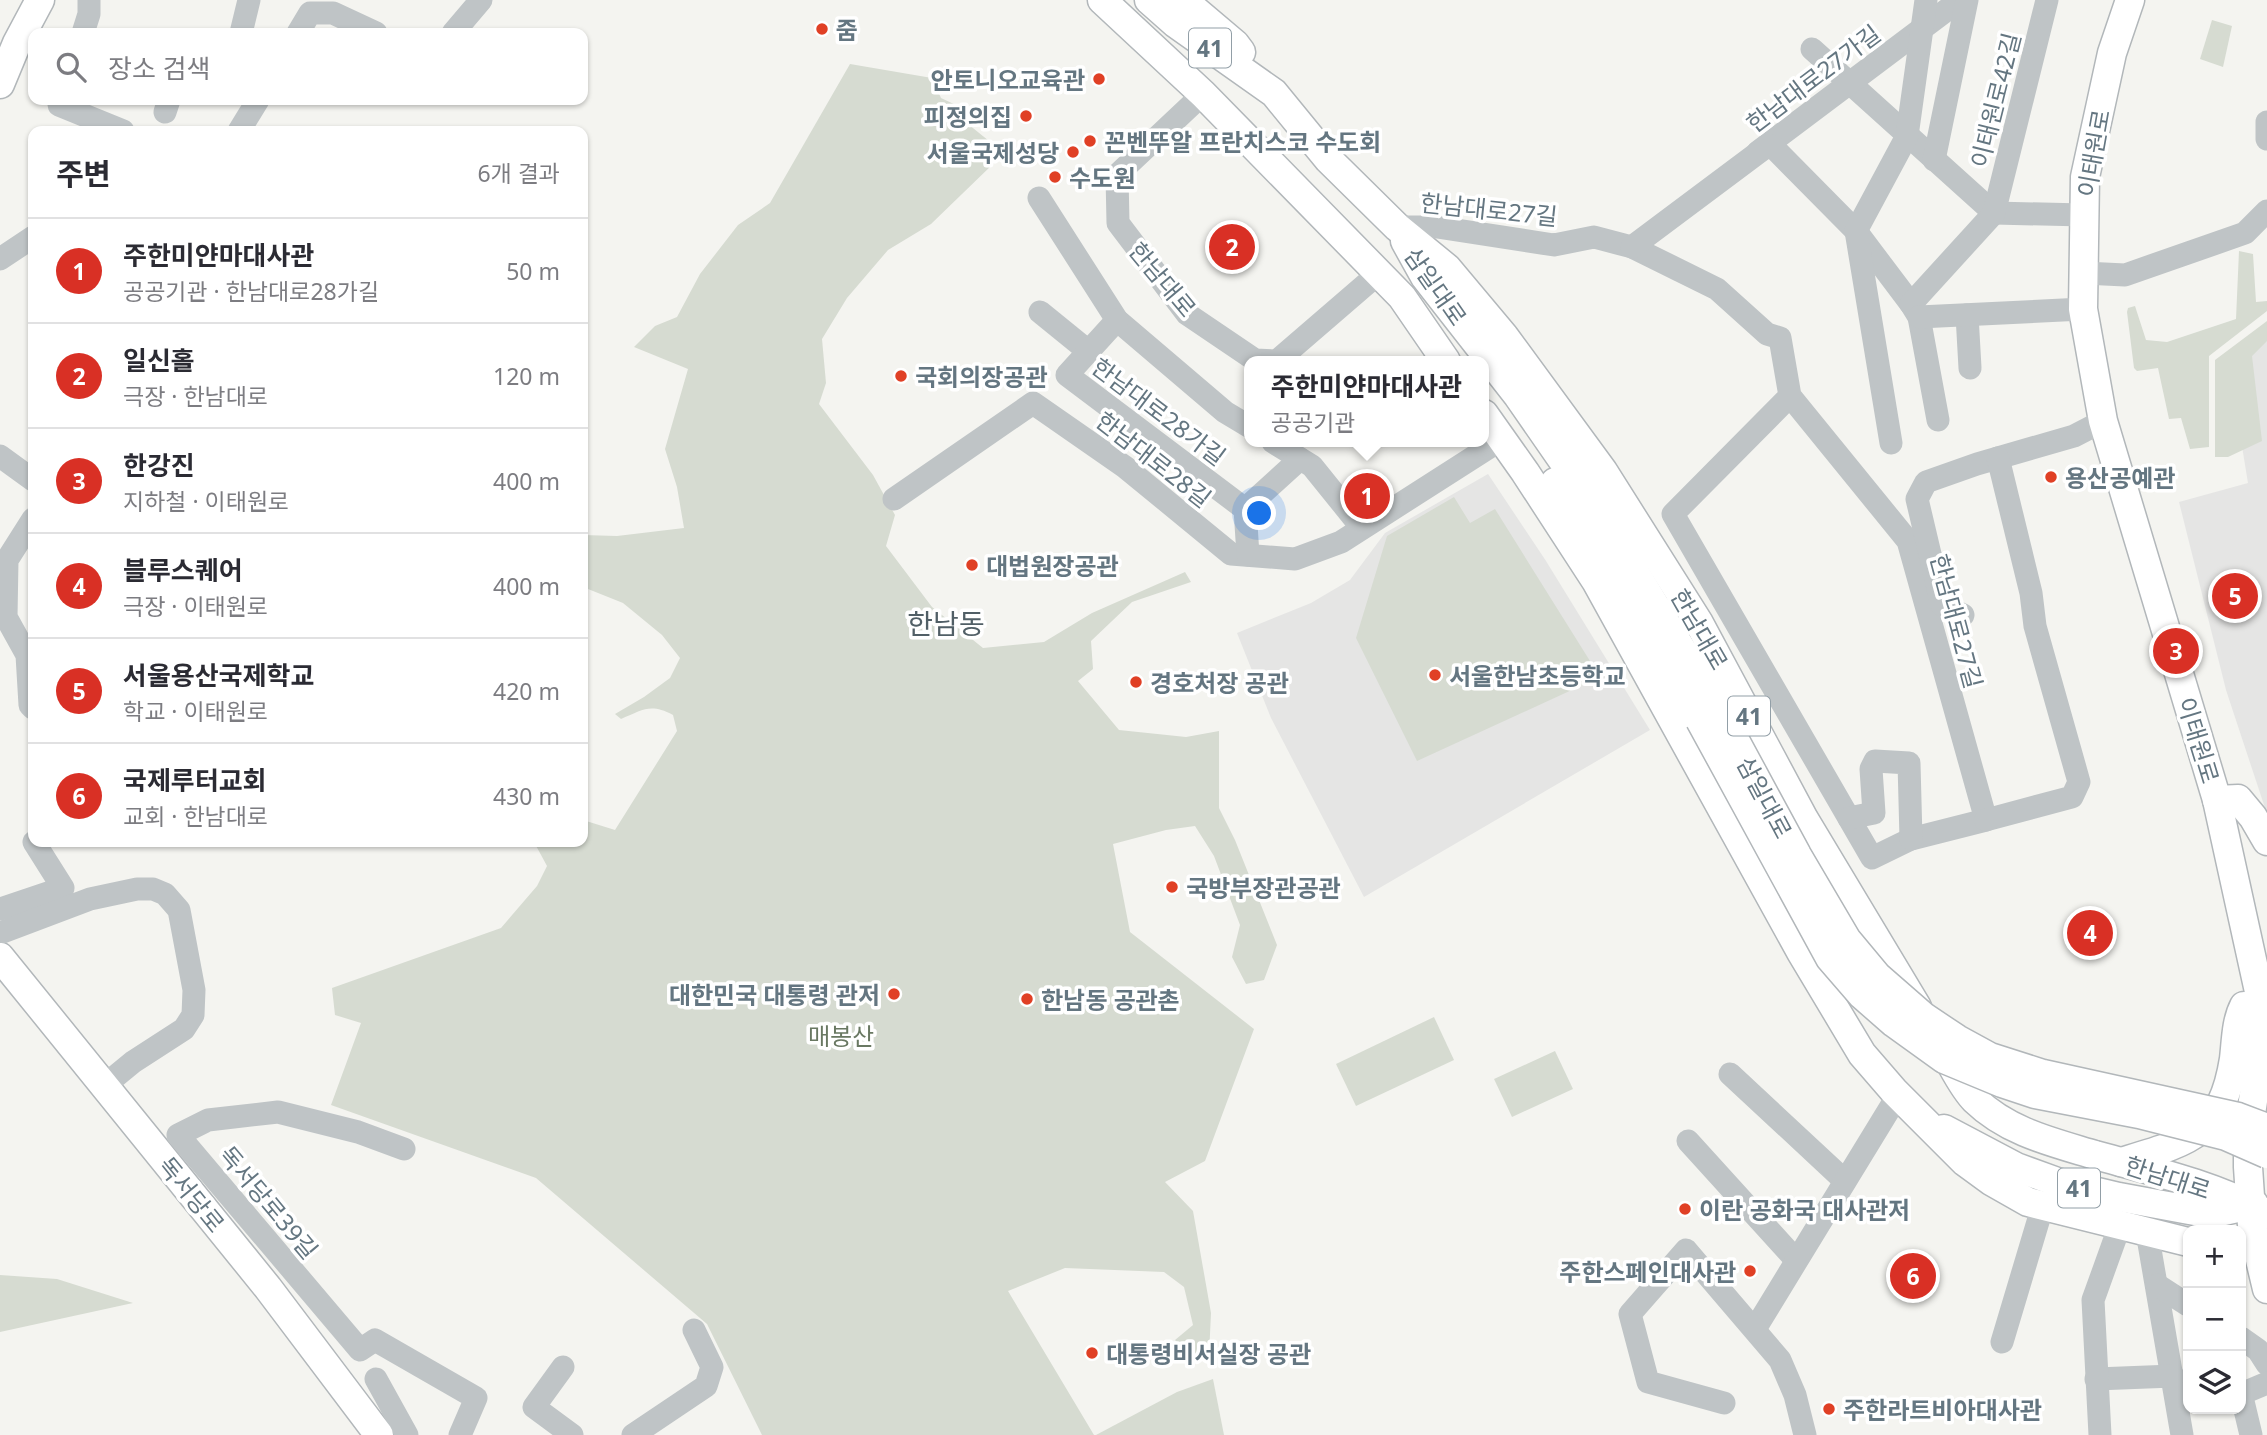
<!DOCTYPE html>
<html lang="ko">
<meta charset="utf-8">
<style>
:root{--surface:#fff;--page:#f7f7f7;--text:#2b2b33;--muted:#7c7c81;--line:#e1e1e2;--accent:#d93025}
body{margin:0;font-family:"Noto Sans","Noto Sans KR",sans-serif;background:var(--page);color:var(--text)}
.controls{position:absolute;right:21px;bottom:21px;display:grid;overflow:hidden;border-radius:14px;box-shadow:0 2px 5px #0004}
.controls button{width:63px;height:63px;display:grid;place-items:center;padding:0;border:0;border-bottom:2px solid var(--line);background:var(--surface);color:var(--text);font:35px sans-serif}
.you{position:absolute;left:1260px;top:514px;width:24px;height:24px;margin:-18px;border:5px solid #fff;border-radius:50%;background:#1a73e8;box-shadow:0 0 0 10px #1a73e833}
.badge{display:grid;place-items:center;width:46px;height:46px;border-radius:50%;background:var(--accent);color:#fff;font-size:23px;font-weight:700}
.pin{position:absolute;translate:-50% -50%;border:4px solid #fff;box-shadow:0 2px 7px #0006}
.popup{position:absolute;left:1244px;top:356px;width:245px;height:91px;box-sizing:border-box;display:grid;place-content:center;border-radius:14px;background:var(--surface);filter:drop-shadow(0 2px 5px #0005);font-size:23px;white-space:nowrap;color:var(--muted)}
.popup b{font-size:26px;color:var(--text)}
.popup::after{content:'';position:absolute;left:50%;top:100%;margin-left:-14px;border:14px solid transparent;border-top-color:var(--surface)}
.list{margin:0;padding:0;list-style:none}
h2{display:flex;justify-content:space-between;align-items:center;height:91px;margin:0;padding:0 28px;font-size:30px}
h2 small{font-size:23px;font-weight:400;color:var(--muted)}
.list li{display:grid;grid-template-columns:46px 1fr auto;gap:21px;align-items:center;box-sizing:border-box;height:105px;padding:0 28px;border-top:2px solid var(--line)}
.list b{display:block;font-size:26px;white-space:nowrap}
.list p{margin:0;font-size:23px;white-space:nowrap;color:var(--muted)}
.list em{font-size:23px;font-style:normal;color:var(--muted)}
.icon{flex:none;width:38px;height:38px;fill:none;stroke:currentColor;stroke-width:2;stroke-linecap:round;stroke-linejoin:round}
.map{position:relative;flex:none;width:2267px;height:1435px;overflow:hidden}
.search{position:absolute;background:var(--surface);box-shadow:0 2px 5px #0004;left:28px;top:28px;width:560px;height:77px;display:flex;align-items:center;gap:18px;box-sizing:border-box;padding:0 24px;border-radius:14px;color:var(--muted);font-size:26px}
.panel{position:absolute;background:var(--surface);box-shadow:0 2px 5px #0004;left:28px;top:126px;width:560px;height:721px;border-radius:14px}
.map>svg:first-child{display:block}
</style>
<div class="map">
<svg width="2267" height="1435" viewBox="0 0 2267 1435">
<rect width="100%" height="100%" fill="#f4f4f0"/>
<g fill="#e5e5e4">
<path d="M2267,334v480l-41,-124 -47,-188 69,-19 -21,-128z"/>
<path d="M1488,474l58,87 104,169 -286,167 -93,-179 -34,-85 74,-30 39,-23 35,-47z"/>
</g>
<g fill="#d6dbd1">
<path d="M2212,20l20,6 -9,41 -23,-8z"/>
<path d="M850,64l82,14 9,20 17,8 5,14 31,25 -2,20 -61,59 -43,26 -41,48 -25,41 4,44 -7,21 54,71 22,40 -9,31 46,61 51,41 61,-6 48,-29 93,-41 6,10 -59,20 -41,39 2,28 -15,12 41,49 67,7 33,-6v77l16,32 42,105 -13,35 -18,4 -14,-27 8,-32 -26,-69 -19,-30 -29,4 -53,14 17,88 124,97 -49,132 -40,21 28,29 18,102 -2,42 -15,5 -19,-20 18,-15 -9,-38 -20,-15 -99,-4 -57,23 86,144h-332l-55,-111 -171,-146 -205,-73 30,-82 -26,-8 -3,-27 169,-60 36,-42 10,-20 -13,-24h49v-22l32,10 62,-99 -4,-16c-23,-12 -30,-5 -52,4l-6,-5 29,-17 26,-19 10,-20 -18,-23 -39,-32 -40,-16v-52l34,1 67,-8 -7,-41 -12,-38 23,-80 -54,-22 21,-21 22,-9 23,-43 38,-49 32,-22z"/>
<path d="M2239,251l14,3 3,48 11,-1v10l-58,45v91l-19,2 -9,-31 -12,1 -11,-51 -21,3 -3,-3 -7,-56 1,-4 7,-2 11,34 21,2 69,-23z"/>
<path d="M2267,321v20l-15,15 10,85 -34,16h-13v-97z"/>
<path d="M1454,497l16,26 25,-14 105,168 -183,84 -61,-123 31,-102z"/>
<path d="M1434,1017l20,43 -98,46 -20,-42z"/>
<path d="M1555,1051l18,38 -61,28 -18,-38z"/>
<path d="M0,1275l57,4 76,24 -133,29z"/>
<path d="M1213,1379l11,56h-128l81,-43z"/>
</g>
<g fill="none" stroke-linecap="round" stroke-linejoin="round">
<g stroke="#b2b7ba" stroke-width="31">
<g id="major">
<path d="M1102,0l101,94 199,203 44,64"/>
<path d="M1149,0l26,23 99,70 54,66 69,68 50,41 57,68 99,135 96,152 105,196 113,188"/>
<path d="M1183,0l52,44 6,8"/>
<path d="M2130,0l-18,53 -27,124 -2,132 20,112 114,379 50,228"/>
<path d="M0,84l17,-41 23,-43"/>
<path d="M1405,241l20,36 93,119 77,111 123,202"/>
<path d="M1484,414l41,58 71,109 205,371 61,102 32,37 71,71 26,19 37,21 160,40"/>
<path d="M1555,482l91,144 54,94"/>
<path d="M2217,800l21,-1 15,18 14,24"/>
<path d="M0,957l268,331 111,147"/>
<path d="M2256,1007l-1,81 -7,45v34l4,59 15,63"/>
<path d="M1943,1050c10,16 19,37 32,50 33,32 77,42 120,55 58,16 119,30 172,59"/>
<path d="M1944,1129l72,38 44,16 59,14 92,17 43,-10"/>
<path d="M2121,1162c67,-20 101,-27 113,-103 2,-17 2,-38 10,-53"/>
</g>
</g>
<g stroke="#bfc4c6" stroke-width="23">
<path d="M83,33l6,-19v-14"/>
<path d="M241,33l8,-33"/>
<path d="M298,33l12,-20h23l43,20"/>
<path d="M453,33l28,-33"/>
<path d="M1812,49l182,164 90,2"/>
<path d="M1203,94l-86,81 1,48 69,91 68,46 22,1 102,-88"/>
<path d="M61,100l-2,5 64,26"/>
<path d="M165,112l4,-12"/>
<path d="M2267,122v17"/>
<path d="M239,131l19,-31"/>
<path d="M1758,152l202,-152"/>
<path d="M1934,160l33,-160"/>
<path d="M1039,198l78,122 108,92 25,15"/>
<path d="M1397,227h40l117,18 40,-8 38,10 85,42 50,45 13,4 10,58 118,145 78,279 -75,19 -39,19 -199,-344 117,-118"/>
<path d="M1632,247l135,-101h5l84,85 55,73 8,13 19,103"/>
<path d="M0,259l33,-22"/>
<path d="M2084,273l41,2 120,-42 22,-22"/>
<path d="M1911,304l83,-91 53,-213"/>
<path d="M1040,312l48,39"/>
<path d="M1967,315l3,53"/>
<path d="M1919,317l164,-8"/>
<path d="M1117,320l-50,55 178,134"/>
<path d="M1273,442l39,24 50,62"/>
<path d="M1891,443l-35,-212 51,-95 19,-136"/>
<path d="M0,456l33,24"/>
<path d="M894,499l139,-96 92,64 106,87 64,5 46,-17 161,-103"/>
<path d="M33,519l-26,41 -1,57 21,38 3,50 3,3"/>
<path d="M1248,555l-3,-46 55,-50"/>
<path d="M1963,615l-21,-10 -25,-106 9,-17 51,-18 97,-28 29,-15"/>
<path d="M1849,818l25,-5 -3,-44 4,-8 34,2 2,76"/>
<path d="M1986,820l86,-23 7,-15 -44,-156 -4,-33 -33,-135"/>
<path d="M0,909l63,-21 -29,-46"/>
<path d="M0,933l90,-34 47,-10h16l12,5 14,16 15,80 -1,25 -9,14 -51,33 -28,23"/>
<path d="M1730,1074l115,107"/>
<path d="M1688,1141l108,119"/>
<path d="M404,1149l-46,-17 -80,-20 -70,8 -30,15 182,215 15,-10 101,58 -16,37"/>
<path d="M2147,1232l35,203"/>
<path d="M2157,1285l31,20"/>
<path d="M1755,1329l143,-234"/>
<path d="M2241,1338l17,12 9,14"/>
<path d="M2002,1342l41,-137"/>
<path d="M563,1367l-29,40 38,28"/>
<path d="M376,1379l31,56"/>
<path d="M2096,1379l77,-3"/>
<path d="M2241,1393l10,42"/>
<path d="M2241,1394l26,-11"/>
<path d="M1724,1403l-76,-21 -18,-68 56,-64 94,110 15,35 10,40"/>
<path d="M633,1435l73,-49 6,-19 -18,-37"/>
<path d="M2100,1435l-7,-135 27,-75"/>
</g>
<use href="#major" stroke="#fff" stroke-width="28"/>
<g stroke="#b2b7ba" stroke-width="31" stroke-linecap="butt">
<g id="major-bridge">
<path d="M1718,709l79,146 50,85 30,36 47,41 33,22 33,18 53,17 195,43 29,11"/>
<path d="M1700,720l130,238 32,37 32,28 50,36 58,24 33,11 104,20 87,22 41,18"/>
</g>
</g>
<use href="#major-bridge" stroke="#fff" stroke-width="28"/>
</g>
<g fill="#e04025" stroke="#fff" stroke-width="2.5">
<circle cx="822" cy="29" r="7"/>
<circle cx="1099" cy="79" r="7"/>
<circle cx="1026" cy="116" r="7"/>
<circle cx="1090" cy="141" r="7"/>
<circle cx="1073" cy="152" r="7"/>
<circle cx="1055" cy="177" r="7"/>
<circle cx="901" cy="376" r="7"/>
<circle cx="2051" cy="477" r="7"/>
<circle cx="972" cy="565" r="7"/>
<circle cx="1435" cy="675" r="7"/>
<circle cx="1136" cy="682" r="7"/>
<circle cx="1172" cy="887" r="7"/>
<circle cx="894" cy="994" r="7"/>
<circle cx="1027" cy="999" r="7"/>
<circle cx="1685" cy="1209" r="7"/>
<circle cx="1750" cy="1271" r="7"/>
<circle cx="1092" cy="1353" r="7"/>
<circle cx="1829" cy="1409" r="7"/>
</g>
<g text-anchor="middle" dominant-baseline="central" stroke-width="7" stroke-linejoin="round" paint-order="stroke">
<g fill="#fff" stroke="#929fa7" stroke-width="2">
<rect x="1189" y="28.5" width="42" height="39" rx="5"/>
<rect x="1728" y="696.5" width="42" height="39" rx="5"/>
<rect x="2058" y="1168.5" width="42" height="39" rx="5"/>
</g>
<g font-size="23" font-weight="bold" fill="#647681">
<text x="1210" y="48">41</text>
<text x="1749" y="716">41</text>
<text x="2079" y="1188">41</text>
</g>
<g font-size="24" font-weight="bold" fill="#647681" stroke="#fff" text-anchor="start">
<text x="836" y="29">줌</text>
<text x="1085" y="79" text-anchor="end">안토니오교육관</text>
<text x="1012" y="116" text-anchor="end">피정의집</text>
<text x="1104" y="141">꼰벤뚜알 프란치스코 수도회</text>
<text x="1059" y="152" text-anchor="end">서울국제성당</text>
<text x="1069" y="177">수도원</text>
<text x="915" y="376">국회의장공관</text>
<text x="2065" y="477">용산공예관</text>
<text x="986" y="565">대법원장공관</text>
<text x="1449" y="675">서울한남초등학교</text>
<text x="1150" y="682">경호처장 공관</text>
<text x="1186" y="887">국방부장관공관</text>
<text x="880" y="994" text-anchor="end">대한민국 대통령 관저</text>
<text x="1041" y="999">한남동 공관촌</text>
<text x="1699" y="1209">이란 공화국 대사관저</text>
<text x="1736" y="1271" text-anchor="end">주한스페인대사관</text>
<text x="1106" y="1353">대통령비서실장 공관</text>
<text x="1843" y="1409">주한라트비아대사관</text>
</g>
<g font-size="24" fill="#647681" stroke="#fff">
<text transform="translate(1813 78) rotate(-37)">한남대로27가길</text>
<text transform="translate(1995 100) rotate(-76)">이태원로42길</text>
<text transform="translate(2093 153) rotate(-80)">이태원로</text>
<text transform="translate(1489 209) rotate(6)">한남대로27길</text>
<text transform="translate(1163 279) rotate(50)">한남대로</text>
<text transform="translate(1436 286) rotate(55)">삼일대로</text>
<text transform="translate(1159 411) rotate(37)">한남대로28가길</text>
<text transform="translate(1154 459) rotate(38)">한남대로28길</text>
<text transform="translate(1957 621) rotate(75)">한남대로27길</text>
<text transform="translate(1700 629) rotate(60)">한남대로</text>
<text transform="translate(2199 740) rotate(73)">이태원로</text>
<text transform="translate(1765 797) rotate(62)">삼일대로</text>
<text transform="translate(2168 1177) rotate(18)">한남대로</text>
<text transform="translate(192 1194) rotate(51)">독서당로</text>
<text transform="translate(269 1202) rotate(50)">독서당로39길</text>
</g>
<g font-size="24" fill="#697862" stroke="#fff">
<text x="841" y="1035">매봉산</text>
</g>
<g font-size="28" fill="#515f66" stroke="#fff">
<text x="946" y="623">한남동</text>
</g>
</g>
</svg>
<div class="controls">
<button>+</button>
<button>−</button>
<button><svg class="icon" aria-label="layers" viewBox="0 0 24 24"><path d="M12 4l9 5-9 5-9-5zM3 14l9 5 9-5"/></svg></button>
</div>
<div class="you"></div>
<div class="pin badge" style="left:1367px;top:496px">1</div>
<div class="popup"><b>주한미얀마대사관</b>공공기관</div>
<div class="pin badge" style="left:1232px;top:247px">2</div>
<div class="pin badge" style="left:2176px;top:651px">3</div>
<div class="pin badge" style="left:2090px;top:933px">4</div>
<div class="pin badge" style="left:2235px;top:596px">5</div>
<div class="pin badge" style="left:1913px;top:1276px">6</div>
<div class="search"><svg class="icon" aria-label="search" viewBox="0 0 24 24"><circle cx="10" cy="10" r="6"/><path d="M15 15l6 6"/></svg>장소 검색</div>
<section class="panel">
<h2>주변<small>6개 결과</small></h2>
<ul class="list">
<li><span class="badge">1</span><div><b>주한미얀마대사관</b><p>공공기관 · 한남대로28가길</p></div><em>50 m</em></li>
<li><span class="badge">2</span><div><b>일신홀</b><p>극장 · 한남대로</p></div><em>120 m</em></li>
<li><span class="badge">3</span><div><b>한강진</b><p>지하철 · 이태원로</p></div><em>400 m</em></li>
<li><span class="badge">4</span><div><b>블루스퀘어</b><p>극장 · 이태원로</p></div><em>400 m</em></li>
<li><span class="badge">5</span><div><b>서울용산국제학교</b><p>학교 · 이태원로</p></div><em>420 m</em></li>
<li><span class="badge">6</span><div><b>국제루터교회</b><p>교회 · 한남대로</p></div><em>430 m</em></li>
</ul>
</section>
</div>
